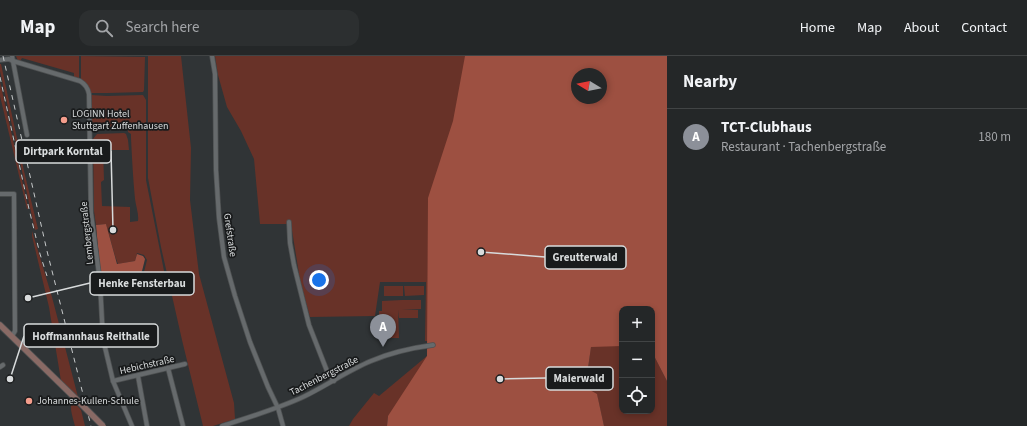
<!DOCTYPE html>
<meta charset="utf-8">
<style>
:root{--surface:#242728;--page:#2c2f30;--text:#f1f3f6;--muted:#a3a5a8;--line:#414445;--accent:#8c9099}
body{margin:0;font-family:"Source Sans 3",sans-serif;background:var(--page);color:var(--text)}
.controls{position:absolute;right:12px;bottom:12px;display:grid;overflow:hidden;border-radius:8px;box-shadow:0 2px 6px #0003}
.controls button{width:36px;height:36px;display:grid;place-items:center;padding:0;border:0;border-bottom:1px solid var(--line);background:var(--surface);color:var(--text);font:20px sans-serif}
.compass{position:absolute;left:571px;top:12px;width:36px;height:36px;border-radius:50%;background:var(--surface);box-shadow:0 2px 6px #0003;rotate:280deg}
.you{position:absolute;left:319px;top:224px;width:14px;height:14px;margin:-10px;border:3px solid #fff;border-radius:50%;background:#1a73e8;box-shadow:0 0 0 6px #1a73e833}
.badge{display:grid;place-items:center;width:26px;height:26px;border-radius:50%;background:var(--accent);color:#fff;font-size:13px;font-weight:700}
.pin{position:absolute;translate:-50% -33px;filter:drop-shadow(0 1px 2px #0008)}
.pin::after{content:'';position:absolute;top:21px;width:14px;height:12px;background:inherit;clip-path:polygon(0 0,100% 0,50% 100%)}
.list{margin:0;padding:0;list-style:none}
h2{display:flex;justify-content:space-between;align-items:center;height:52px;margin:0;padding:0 16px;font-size:17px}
h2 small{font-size:13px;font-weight:400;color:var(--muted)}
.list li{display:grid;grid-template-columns:26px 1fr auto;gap:12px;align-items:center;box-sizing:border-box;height:56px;padding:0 16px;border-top:1px solid var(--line)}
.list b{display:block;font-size:15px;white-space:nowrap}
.list p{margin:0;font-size:13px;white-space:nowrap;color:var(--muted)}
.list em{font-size:13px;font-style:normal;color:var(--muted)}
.icon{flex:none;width:22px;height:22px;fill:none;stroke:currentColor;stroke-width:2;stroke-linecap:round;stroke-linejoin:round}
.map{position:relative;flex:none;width:667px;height:370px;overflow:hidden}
header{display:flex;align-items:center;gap:24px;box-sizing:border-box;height:56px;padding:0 20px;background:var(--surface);border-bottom:1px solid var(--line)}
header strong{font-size:19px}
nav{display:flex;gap:22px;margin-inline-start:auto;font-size:14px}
.search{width:280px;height:36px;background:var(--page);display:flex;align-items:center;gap:10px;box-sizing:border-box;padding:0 14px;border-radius:12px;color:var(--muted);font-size:15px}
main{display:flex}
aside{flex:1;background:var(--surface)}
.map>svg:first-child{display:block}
</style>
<header>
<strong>Map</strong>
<div class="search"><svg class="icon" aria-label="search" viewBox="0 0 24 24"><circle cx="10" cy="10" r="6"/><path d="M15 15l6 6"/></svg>Search here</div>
<nav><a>Home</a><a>Map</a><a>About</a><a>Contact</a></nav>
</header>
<main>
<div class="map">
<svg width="667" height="370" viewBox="0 0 667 370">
<rect width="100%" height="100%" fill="#303436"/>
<g fill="#683228" fill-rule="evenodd">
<path d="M16,0h63v23l-5,-2v-4l-52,-15 -2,3h-2z"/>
<path d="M81,0l64,1 -1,33 -1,2 -35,1h-18l-9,-13z"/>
<path d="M148,0h33l10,92 -1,52 9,74 35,129 1,16 -22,7h-10l-21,-86 -21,-93 -13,-69z"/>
<path d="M215,0h452l-15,253h-30l-40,31 -194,76 -1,10h-38l4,-7 21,-26 5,3 48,-40 12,-15h-14l1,-59h-46l-5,34 -65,1 -10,-37 -9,-56h-31l-6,-65 -13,-28 -14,-24 -9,-32zM577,18h24v24h-24z"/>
<path d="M0,8h1l23,107 14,58 -3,1 -35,-159z"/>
<path d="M0,26l28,125v2h-1l-27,-113z"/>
<path d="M91,39l16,1 36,-1 3,5v24l-54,4z"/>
<path d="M141,72l5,2v50l20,101 -22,-2v-7l3,-12 -3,-5 -7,-2 -2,8 -17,3 -3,-8 -9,-32 -10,1 -2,-14 -1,-72 4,-5 27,-1 2,1 2,6 1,10h-26l1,30 -3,2 1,24 28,1v15l8,-1c1,-7 -2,-14 -3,-22 -2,-20 -3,-41 -4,-61v-4l-3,-2v-3z"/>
<path d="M32,175l20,66 26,100 -17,-16 -12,-74 -17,-71z"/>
<rect x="384" y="230" width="19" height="10"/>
<path d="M404,230h20v9l-19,1z"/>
<path d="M402,244h19v9l-19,1h16v8h-19l-1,-8 1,28h-20v-27h3v-10z"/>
<path d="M591,290h31v65h30v-59l15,29v45h-63l-7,-31 -9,-5v-22z"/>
<path d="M72,344l9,10 4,16h-10c-2,-8 -6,-18 -3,-26z"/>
</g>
<g fill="#9d5041" fill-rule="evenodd">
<path d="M465,0h202v325l-15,-29v-43h-30v37l-31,1 -3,21v21l9,5 7,32h-217l1,-10 39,-60 1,-158 25,-77zM577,18h24v24h-24z"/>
<path d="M106,168l11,40 18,-3 2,-7 6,2 2,3 -3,12 -3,4 -38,5 -5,-55z"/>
</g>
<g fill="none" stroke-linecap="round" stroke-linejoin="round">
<g stroke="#4e5152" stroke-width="5.5">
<g id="street">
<path d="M12,0l15,79"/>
<path d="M212,0l3,18 1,96 3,48 5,39 11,39 15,46 18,45 10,21 5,18"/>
<path d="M0,4l9,-1 4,2 67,20c5,3 8,7 9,13l2,119 9,69 3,57 10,42 19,45"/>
<path d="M0,138h14l1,137 -3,5"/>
<path d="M289,166l1,21 4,22 15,60 18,46 7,10"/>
<path d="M0,311l3,-2"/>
<path d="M168,312l15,58"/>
<path d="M138,320l9,50"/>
<path d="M113,325l72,-17"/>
<path d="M222,370c27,-9 55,-17 81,-29 23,-11 44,-26 68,-36 21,-9 40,-13 62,-16"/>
</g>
</g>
<g stroke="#4e5152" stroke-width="7">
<path id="secondary" d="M0,269l76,74"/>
</g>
<use href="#street" stroke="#666a6c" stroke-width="4"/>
<use href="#secondary" stroke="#896a65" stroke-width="5.5"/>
<g stroke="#c7cacb" stroke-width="1" stroke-dasharray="5 5" stroke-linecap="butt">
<path d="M3,0l44,195 44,175"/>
<path d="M0,21l29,132 11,45 7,22"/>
</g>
<g stroke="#4e5152" stroke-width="7" stroke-linecap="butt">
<path id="secondary-bridge" d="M76,343l27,27"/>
</g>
<use href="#secondary-bridge" stroke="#896a65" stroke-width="5.5"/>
</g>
<g fill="#f49d8c" stroke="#191b1c" stroke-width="1.5">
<circle cx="64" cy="64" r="4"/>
<circle cx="29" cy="345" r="4"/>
</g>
<g text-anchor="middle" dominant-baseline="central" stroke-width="3.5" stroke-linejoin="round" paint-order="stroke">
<g font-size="10" fill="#d8dbdc" stroke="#191b1c" text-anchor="start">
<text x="72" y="58">LOGINN Hotel<tspan x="72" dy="12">Stuttgart Zuffenhausen</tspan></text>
<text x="37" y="345">Johannes-Kullen-Schule</text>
</g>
<g font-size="10" fill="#d8dbdc" stroke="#191b1c">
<text transform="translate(87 177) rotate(-96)">Lembergstraße</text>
<text transform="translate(230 179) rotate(82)">Grefstraße</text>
<text transform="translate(147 309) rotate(-13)">Hebichstraße</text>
<text transform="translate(324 320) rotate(-27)">Tachenbergstraße</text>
</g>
</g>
<path fill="none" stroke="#d8dbdc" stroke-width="1.5" d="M113 174L111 95M481 196L545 201M28 242L90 227M10 323L24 280M500 323L546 322"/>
<g fill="#d8dbdc" stroke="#191b1c" stroke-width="1.5">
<circle cx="113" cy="174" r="4"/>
<circle cx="481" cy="196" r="4"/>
<circle cx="28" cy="242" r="4"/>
<circle cx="10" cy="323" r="4"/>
<circle cx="500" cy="323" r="4"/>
</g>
<g fill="#191b1c" stroke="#d8dbdc" stroke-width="1.5">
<rect x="16" y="84" width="95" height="23" rx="4"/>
<rect x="545" y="190" width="81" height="23" rx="4"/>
<rect x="90" y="216" width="104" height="23" rx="4"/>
<rect x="24" y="268" width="134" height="23" rx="4"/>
<rect x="546" y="311" width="67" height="23" rx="4"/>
</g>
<g font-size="11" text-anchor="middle" font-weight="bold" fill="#d8dbdc">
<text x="63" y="99">Dirtpark Korntal</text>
<text x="585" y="205">Greutterwald</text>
<text x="142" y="231">Henke Fensterbau</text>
<text x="91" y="284">Hoffmannhaus Reithalle</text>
<text x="579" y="326">Maierwald</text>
</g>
</svg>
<div class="controls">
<button>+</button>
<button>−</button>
<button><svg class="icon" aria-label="locate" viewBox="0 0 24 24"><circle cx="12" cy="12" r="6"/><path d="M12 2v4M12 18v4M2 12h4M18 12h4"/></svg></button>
</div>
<svg class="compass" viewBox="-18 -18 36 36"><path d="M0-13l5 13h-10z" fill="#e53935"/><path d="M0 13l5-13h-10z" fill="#a3a5a8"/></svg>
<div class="you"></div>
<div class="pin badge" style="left:383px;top:291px">A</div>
</div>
<aside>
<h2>Nearby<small></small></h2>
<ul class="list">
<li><span class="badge">A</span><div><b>TCT-Clubhaus</b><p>Restaurant · Tachenbergstraße</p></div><em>180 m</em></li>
</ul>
</aside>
</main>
